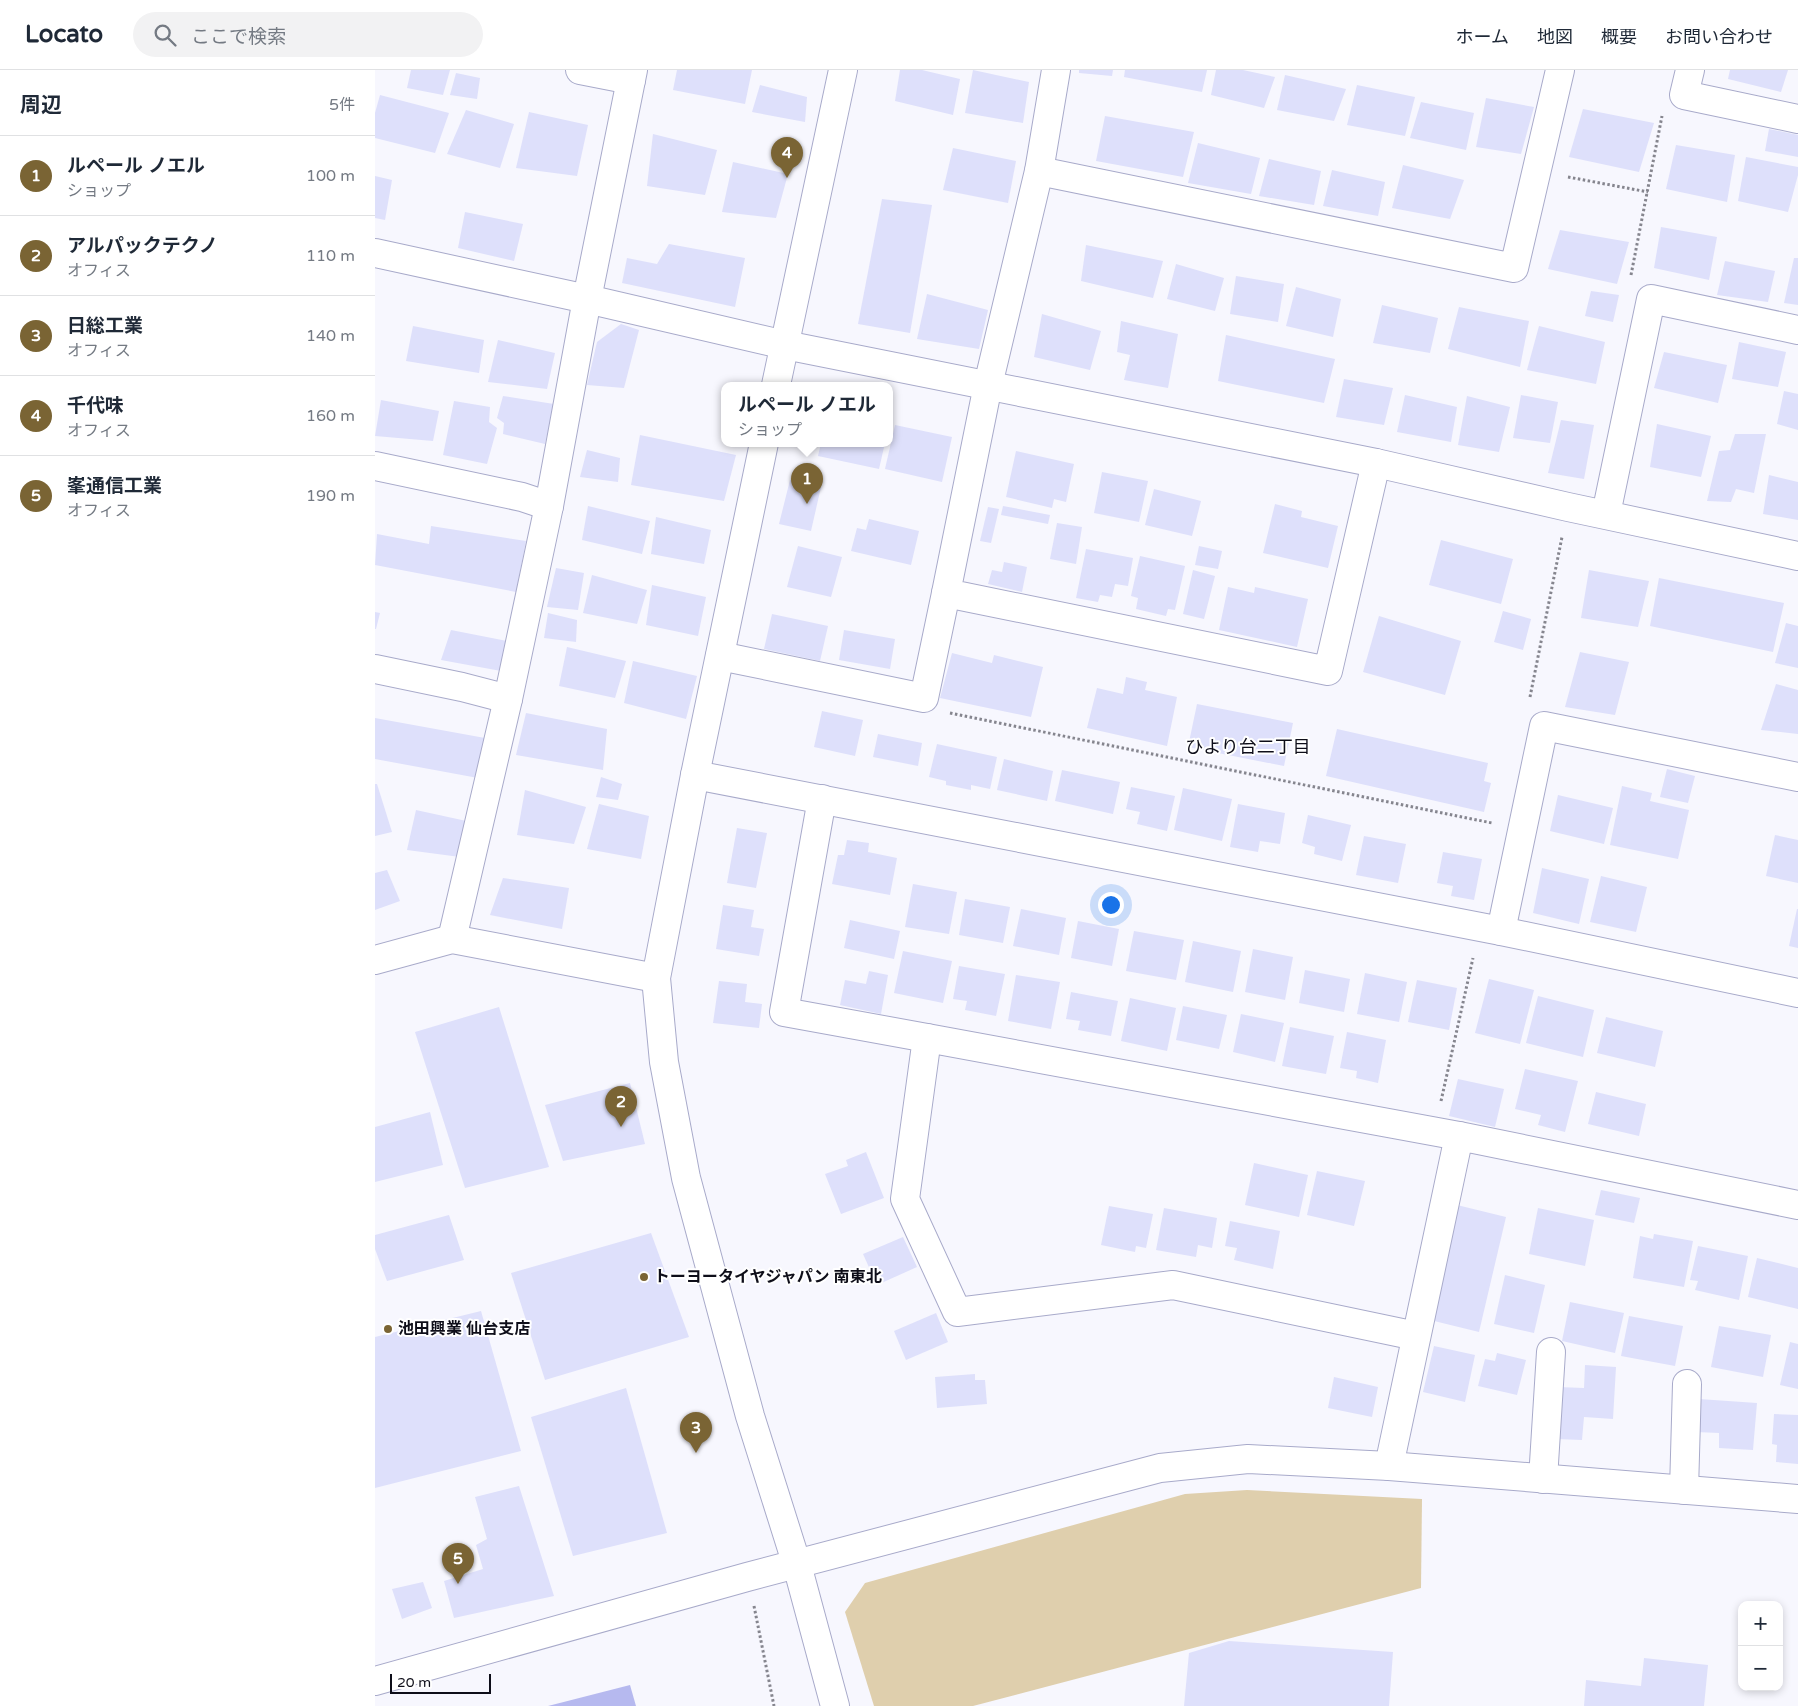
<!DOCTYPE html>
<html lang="ja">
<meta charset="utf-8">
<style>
:root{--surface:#fff;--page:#f2f2f3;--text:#1f2937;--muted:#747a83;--line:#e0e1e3;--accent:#7a6434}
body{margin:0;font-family:"Varela Round","Noto Sans JP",sans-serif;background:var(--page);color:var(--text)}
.controls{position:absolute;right:15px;bottom:15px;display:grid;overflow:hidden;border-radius:10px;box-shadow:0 2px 8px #0003}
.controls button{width:45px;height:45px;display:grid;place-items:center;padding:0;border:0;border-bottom:1px solid var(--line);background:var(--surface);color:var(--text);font:25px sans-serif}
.scale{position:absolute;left:15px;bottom:12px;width:101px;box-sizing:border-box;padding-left:5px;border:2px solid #0e0e19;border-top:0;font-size:14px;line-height:18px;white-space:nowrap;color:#0e0e19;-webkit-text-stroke:4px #fff;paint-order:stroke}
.you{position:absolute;left:735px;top:834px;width:18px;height:18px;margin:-12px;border:4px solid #fff;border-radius:50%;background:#1a73e8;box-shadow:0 0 0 8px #1a73e833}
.badge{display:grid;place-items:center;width:32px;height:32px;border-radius:50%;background:var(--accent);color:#fff;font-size:16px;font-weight:700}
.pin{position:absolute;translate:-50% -41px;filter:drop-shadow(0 1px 2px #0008)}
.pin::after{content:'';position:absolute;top:26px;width:18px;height:15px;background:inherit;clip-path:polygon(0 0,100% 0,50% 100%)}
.popup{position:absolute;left:346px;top:312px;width:172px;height:65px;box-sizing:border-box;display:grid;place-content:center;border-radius:10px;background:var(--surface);filter:drop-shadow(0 1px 4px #0005);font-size:16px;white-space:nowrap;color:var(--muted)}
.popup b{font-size:19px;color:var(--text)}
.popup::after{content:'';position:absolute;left:50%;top:100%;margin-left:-10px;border:10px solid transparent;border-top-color:var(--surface)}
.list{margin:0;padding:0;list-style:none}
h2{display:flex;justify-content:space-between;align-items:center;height:65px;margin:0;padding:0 20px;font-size:21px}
h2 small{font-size:16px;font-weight:400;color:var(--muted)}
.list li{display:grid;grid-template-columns:32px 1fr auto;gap:15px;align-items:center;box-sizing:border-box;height:80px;padding:0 20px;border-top:1px solid var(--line)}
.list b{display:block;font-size:19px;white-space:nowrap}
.list p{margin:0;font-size:16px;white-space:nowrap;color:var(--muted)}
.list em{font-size:16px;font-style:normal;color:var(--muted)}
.icon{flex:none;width:28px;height:28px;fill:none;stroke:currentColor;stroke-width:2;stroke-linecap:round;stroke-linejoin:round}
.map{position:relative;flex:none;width:1423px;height:1636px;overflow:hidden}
header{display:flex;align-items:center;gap:30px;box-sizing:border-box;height:70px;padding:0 25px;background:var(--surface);border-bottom:1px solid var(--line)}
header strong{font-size:24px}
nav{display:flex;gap:28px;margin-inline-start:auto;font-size:18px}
.search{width:350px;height:45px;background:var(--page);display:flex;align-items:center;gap:12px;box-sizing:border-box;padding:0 18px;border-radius:28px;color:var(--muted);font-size:19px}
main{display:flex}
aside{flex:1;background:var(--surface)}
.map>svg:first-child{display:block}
</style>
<header>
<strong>Locato</strong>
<div class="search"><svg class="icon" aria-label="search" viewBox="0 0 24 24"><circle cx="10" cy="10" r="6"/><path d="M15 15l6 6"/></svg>ここで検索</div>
<nav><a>ホーム</a><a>地図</a><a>概要</a><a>お問い合わせ</a></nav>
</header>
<main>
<aside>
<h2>周辺<small>5件</small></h2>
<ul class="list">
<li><span class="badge">1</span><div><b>ルペール ノエル</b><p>ショップ</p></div><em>100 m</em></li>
<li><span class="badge">2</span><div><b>アルパックテクノ</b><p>オフィス</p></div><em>110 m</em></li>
<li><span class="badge">3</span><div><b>日総工業</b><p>オフィス</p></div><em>140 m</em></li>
<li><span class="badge">4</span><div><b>千代味</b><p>オフィス</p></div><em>160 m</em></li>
<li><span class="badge">5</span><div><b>峯通信工業</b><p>オフィス</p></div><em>190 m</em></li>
</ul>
</aside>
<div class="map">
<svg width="1423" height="1636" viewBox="0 0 1423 1636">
<rect width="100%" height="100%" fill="#f7f7fe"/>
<path fill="#dfcfad" d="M872,1420l175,9 -1,89 -448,118h-99l-29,-94 20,-29 320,-89z"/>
<path fill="#b6b9ef" d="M255,1615l6,21h-88z"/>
<g fill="#dee0fb">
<path d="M36,0h39l-7,25 -36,-7z"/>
<path d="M302,0h75l-7,34 -72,-14z"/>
<path d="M525,0h22l38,9 -7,36 -58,-14z"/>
<path d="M598,0l56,12 -6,41 -58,-10z"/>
<path d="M704,0h34l-1,6 -33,-3z"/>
<path d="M750,0h82l-5,22 -78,-15z"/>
<path d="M841,0h27l32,7 -11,31 -53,-13z"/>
<path d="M1355,0h58l-7,22 -53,-13z"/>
<path d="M81,3l24,5 -3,21 -27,-4z"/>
<path d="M910,5l61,14 -12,32 -57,-11z"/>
<path d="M385,15l47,12 -2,25 -53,-10z"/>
<path d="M982,15l58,12 -10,39 -58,-11z"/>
<path d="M5,25l69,18 -14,40 -60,-15v-25z"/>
<path d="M1111,28l48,9 -13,47 -45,-7z"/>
<path d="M1046,32l53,11 -8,37 -56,-12z"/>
<path d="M1208,39l71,14 -15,49 -70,-15z"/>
<path d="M91,40l48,14 -14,44 -53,-14z"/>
<path d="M154,42l59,13 -11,51 -61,-8z"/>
<path d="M730,46l89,16 -11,45 -87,-16z"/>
<path d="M1394,59l29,6v22l-33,-6z"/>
<path d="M278,64l64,16 -12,45 -58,-9z"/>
<path d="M823,73l62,15 -9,36 -63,-11z"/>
<path d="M1301,75l59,10 -8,47 -61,-13z"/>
<path d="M578,78l63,13 -8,42 -65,-13z"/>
<path d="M1371,87l52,10v8l-10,37 -50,-11z"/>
<path d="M894,89l52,12 -7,34 -55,-9z"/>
<path d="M358,92l55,12 -12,44 -54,-6z"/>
<path d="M1028,95l61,15 -14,39 -58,-11z"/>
<path d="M957,100l53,12 -7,34 -55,-10z"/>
<path d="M0,106l17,4 -7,40 -10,-2z"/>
<path d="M507,129l50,6 -22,128 -52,-9z"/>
<path d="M90,142l58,12 -9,37 -56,-13z"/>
<path d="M1286,157l56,10 -8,43 -55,-12z"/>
<path d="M1185,160l69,12 -12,42 -69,-15z"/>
<path d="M294,174l76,14 -10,49 -113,-24 5,-25 30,6z"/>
<path d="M711,175l77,16 -10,37 -72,-17z"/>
<path d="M1419,188h4v47l-14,-2z"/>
<path d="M1350,191l50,10 -7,31 -51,-7z"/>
<path d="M801,194l48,14 -9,33 -48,-12z"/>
<path d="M861,206l48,8 -6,38 -48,-8z"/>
<path d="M921,217l45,12 -8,38 -47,-11z"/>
<path d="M1216,221l28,4 -6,27 -28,-6z"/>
<path d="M552,224l61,16 -9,39 -62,-10z"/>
<path d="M1007,235l56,13 -8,35 -57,-10z"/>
<path d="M1084,237l70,14 -9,46 -72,-18z"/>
<path d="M667,244l59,17 -11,39 -56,-13z"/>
<path d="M746,251l57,13 -10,54 -44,-8 6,-25 -13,-3z"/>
<path d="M246,254l18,6 -15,58 -37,-3 10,-43z"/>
<path d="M38,256l71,14 -5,33 -73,-12z"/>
<path d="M1164,256l66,16 -9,42 -69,-14z"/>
<path d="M851,265l109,24 -11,44 -106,-22z"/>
<path d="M123,270l57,13 -8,36 -59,-7z"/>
<path d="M1364,272l47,10 -8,35 -46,-8z"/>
<path d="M1289,282l63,13 -9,38 -64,-15z"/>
<path d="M969,309l49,9 -9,37 -48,-8z"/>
<path d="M1409,321l14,3v36l-21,-6z"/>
<path d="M1030,325l52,12 -6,35 -54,-10z"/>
<path d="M1146,325l37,7 -8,41 -37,-5z"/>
<path d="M128,326l51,8 -9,40 -42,-10 1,-11 -7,-5z"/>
<path d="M1092,326l43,11 -11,45 -41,-7z"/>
<path d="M6,330l58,11 -6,30 -58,-5z"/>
<path d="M79,331l36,6 -1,15 8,6 -10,36 -44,-9z"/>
<path d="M1186,350l33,5 -10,54 -36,-6z"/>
<path d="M1282,354l54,12 -10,41 -51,-10z"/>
<path d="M520,355l57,12 -10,45 -57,-13z"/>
<path d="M1360,364h31l-12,59 -18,-4 -5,13 -24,-1 12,-50 11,-1z"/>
<path d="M265,365l96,20 -12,46 -93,-16z"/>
<path d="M446,373h64l-6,26 -61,-13z"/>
<path d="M212,380l33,8 -2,24 -38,-5z"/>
<path d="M641,381l58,13 -8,38 -12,-3 -2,9 -46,-11z"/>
<path d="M727,402l46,9 -9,41 -45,-9z"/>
<path d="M1394,405l29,7v38l-35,-6z"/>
<path d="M415,410l31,7 -10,44 -32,-7z"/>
<path d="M779,419l47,12 -9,35 -47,-11z"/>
<path d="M900,434l27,7 -1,6 37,9 -10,42 -65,-15z"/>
<path d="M213,436l62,15 -8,33 -60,-14z"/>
<path d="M628,436l47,9 -2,9 -47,-9z"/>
<path d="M613,437l11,2 -8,34 -11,-2z"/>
<path d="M281,447l55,13 -7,34 -53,-10z"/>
<path d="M494,449l50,12 -8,34 -60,-14 6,-23 9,2z"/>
<path d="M682,453l25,4 -6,37 -26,-5z"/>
<path d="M56,456l95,15 -10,51 -141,-27 2,-31 52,10z"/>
<path d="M1066,470l72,19 -12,45 -72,-19z"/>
<path d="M423,476l44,11 -11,40 -44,-10z"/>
<path d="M824,476l23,5 -4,18 -23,-4z"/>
<path d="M711,479l47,9 -5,28 -13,-2 -3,13 -12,-2 -2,7 -22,-4z"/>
<path d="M765,486l45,10 -10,44 -7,-1 -2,7 -30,-7 2,-11 -7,-2z"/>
<path d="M629,492l23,5 -5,25 -34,-8 4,-14 10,2z"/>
<path d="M181,498l28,5 -6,37 -31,-3z"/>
<path d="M818,500l22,6 -11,43 -21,-5z"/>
<path d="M1214,500l60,11 -11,46 -57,-9z"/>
<path d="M217,505l55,15 -10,34 -54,-11z"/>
<path d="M1284,508l125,25 -11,49 -123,-26z"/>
<path d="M277,515l54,12 -8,39 -52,-11z"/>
<path d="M853,517l26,6 1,-6 53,12 -11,48 -78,-17z"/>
<path d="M1128,541l28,8 -8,31 -29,-8z"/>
<path d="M0,542l5,1 -4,16h-1z"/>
<path d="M173,543l29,7 -1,22 -32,-4z"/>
<path d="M397,544l56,12 -8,35 -56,-12z"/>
<path d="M1004,546l82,25 -16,54 -82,-23z"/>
<path d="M1411,553l12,3v42l-23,-5z"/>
<path d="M76,560l56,11 -6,30 -60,-11z"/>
<path d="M469,560l51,9 -5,30 -51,-9z"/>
<path d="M192,577l59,14 -11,37 -56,-12z"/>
<path d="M1205,582l49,10 -14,53 -50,-8z"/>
<path d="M577,583l40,10 2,-8 49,12 -12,50 -91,-19z"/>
<path d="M258,591l64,15 -11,43 -62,-16z"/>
<path d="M751,607l21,5 -2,8 32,7 -10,49 -80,-18 10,-40 26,6z"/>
<path d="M1401,614l22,6v44l-37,-4z"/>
<path d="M822,634l96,19 -9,43 -96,-19z"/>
<path d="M447,641l41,9 -8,36 -41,-9z"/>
<path d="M151,643l81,16 -4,41 -87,-15z"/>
<path d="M0,648l110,20 -7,40 -103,-19z"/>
<path d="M962,659l151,34 -4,18 7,2 -7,29 -158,-36z"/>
<path d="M503,664l44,9 -4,23 -45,-9z"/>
<path d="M562,674l60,13 -7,32 -19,-4v5l-25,-5v-4l-17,-4z"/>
<path d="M629,689l49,12 -6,30 -50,-11z"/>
<path d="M1292,699l28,7 -7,27 -28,-6z"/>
<path d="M687,700l58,12 -7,32 -58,-13z"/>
<path d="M226,707l21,7 -4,16 -22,-3z"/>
<path d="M0,714h2l15,48 -17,4z"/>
<path d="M1247,716l30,7 -2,8 39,9 -11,49 -68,-14z"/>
<path d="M756,717l44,9 -8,35 -30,-7 3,-12 -14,-3z"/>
<path d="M808,718l49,11 -10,42 -48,-11z"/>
<path d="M150,720l61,17 -12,37 -57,-9z"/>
<path d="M1183,725l55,13 -9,36 -54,-13z"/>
<path d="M224,734l50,12 -8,43 -54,-10z"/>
<path d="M863,734l47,9 -5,31 -20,-3 -2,11 -28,-5z"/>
<path d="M41,740l55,12 -11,35 -53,-7z"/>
<path d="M933,745l43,10 -9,36 -28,-7 1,-7 -13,-4z"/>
<path d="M362,758l30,5 -11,55 -29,-5z"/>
<path d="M1400,765l23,5v43l-32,-7z"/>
<path d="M989,766l42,8 -8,39 -42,-8z"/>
<path d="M472,770l22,3 -1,9 29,6 -7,37 -58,-11 6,-29h6z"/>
<path d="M1068,782l39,7 -8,41 -23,-4 2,-10 -16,-3z"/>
<path d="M1167,798l47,11 -10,45 -46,-11z"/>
<path d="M12,800l13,31 -25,9v-37z"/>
<path d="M1226,806l46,11 -11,45 -46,-10z"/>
<path d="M128,808l66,10 -7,41 -72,-14z"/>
<path d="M538,814l44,8 -8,42 -44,-7z"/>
<path d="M590,829l45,8 -7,36 -44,-8z"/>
<path d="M348,835l31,5 -3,17 13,2 -5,27 -43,-7z"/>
<path d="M646,839l45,9 -7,37 -46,-9z"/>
<path d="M1422,839h1v39l-9,-2z"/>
<path d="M475,850l50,11 -6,28 -50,-11z"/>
<path d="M703,851l41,8 -7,37 -41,-8z"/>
<path d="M759,861l50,9 -8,40 -50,-9z"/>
<path d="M818,871l48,10 -8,41 -48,-10z"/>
<path d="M878,879l40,8 -8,43 -40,-8z"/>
<path d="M528,881l49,10 -9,42 -49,-10z"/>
<path d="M584,896l46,8 -9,42 -31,-6 2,-9 -14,-2z"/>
<path d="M930,900l45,9 -6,33 -45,-9z"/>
<path d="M494,901l19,4 -7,39 -41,-9 5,-25 21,4z"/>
<path d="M990,903l42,9 -8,40 -42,-8z"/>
<path d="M641,905l44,7 -9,47 -43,-8z"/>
<path d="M1114,909l45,11 -14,54 -45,-11z"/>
<path d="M1042,910l40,8 -8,42 -41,-8z"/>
<path d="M344,911l28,3 -2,18 17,2 -3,24 -46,-5z"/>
<path d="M696,922l47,9 -7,35 -33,-6 2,-9 -14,-2z"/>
<path d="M1163,926l56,14 -11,47 -57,-14z"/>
<path d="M755,928l46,10 -9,43 -46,-10z"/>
<path d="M808,936l44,9 -8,34 -43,-9z"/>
<path d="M124,937l50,160 -84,21 -50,-156z"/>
<path d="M866,944l43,9 -9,39 -42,-10z"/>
<path d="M1231,947l57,14 -8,36 -58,-14z"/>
<path d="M915,957l44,9 -8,38 -44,-8z"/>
<path d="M972,962l39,8 -8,43 -22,-5 1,-7 -17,-3z"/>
<path d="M1150,999l53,12 -13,51 -27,-7 3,-10 -26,-6z"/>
<path d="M1083,1009l46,10 -9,38 -46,-11z"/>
<path d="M255,1013l15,61 -82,17 -18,-56z"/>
<path d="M1221,1022l50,12 -7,32 -51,-12z"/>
<path d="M55,1042l13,53 -68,17v-55z"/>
<path d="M491,1082l18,46 -43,16 -16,-40 23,-8 -2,-6z"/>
<path d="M879,1093l54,12 -9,42 -54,-12z"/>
<path d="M942,1101l48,10 -11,45 -47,-11z"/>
<path d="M1226,1120l39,8 -6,25 -39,-8z"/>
<path d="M1082,1135l49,12 -27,115 -49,-12z"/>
<path d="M734,1136l44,8 -7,34 -10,-2 -1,6 -34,-7z"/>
<path d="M789,1138l53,10 -5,30 -14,-3 -2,12 -40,-7z"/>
<path d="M1163,1138l56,12 -9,46 -56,-12z"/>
<path d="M74,1145l15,45 -77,21 -12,-32v-14z"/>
<path d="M855,1151l50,10 -7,38 -39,-9 3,-12 -12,-2z"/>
<path d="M276,1163l38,104 -144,43 -34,-107z"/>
<path d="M1279,1164l39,7 -9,46 -51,-9 7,-42 13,3z"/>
<path d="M528,1167l14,30 -40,18 -14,-31z"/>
<path d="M1323,1176l50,10 -9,44 -44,-10 3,-9 -8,-1z"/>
<path d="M1382,1188l41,10v41l-50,-12z"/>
<path d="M1130,1205l40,10 -11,48 -40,-9z"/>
<path d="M1195,1232l54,11 -9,40 -53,-12z"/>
<path d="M106,1241l40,140 -146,37v-151z"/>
<path d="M561,1243l12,29 -42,18 -12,-29z"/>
<path d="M1254,1246l54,10 -8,40 -54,-10z"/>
<path d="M1344,1256l52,9 -8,42 -52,-10z"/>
<path d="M1415,1272l8,2v45l-18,-4z"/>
<path d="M1059,1276l41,9 -10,47 -42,-10z"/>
<path d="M1122,1283l29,7 -9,35 -39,-9 7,-27 10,2z"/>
<path d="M1210,1295l31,2 -3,52 -29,-2 -2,23 -27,-1 3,-52 26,1z"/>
<path d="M600,1304v6h10l2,24 -50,4 -2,-31z"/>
<path d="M959,1307l44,10 -6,30 -44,-9z"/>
<path d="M251,1318l41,145 -94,23 -42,-139z"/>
<path d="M1324,1329l58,4 -4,47 -34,-2v-15l-23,-1z"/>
<path d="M1399,1344l24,1v49l-22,-2 1,-17 -5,-1z"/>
<path d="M144,1416l35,110 -100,22 -10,-37 39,-12 -7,-24 11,-6 -12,-42z"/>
<path d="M48,1512l9,26 -30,11 -10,-30z"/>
<path d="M854,1571l164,11 -4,54h-205l5,-53z"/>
<path d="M1269,1588l64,7 -4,41h-120l2,-26 55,6z"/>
</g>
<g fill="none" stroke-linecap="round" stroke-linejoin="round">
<g stroke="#a8aaca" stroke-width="30">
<g id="minor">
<path d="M205,0l51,10"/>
<path d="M681,0l-17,101 -51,214 -42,208 382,78 48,-208"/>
<path d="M1315,0l-6,25 114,24"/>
<path d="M664,101l475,97 46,-198"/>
<path d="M0,183l212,46 198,46 591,118 192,44 230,49"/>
<path d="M401,315l67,-315"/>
<path d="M389,373l-69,332 -39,203 8,84 22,116 64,238 47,149 38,141"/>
<path d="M0,396l147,31 27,9"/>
<path d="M1231,444l45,-215 147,31"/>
<path d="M345,586l204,42 22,-105"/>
<path d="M0,599l87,18 46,12"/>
<path d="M320,705l806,156"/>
<path d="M1423,707l-254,-51 -43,205 297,62"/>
<path d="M447,729l-38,213 143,26"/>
<path d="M77,869l56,-240 41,-193 38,-207 46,-229"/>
<path d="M0,890l77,-21 204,39"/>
<path d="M1041,1266l-243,-51 -216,27 -52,-113 22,-161 532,98"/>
<path d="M1014,1396l70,-330 339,69"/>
<path d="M1168,1409l8,-127"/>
<path d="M1309,1420l3,-106"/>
<path d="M0,1611l372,-104 413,-109 88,-9 141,7 409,33"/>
</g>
</g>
<g stroke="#85858e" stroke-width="3" stroke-dasharray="2.5 2.5" stroke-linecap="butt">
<path d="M1193,107l80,15"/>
<path d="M1256,205l31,-159"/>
<path d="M1155,627l32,-160"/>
<path d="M575,643l542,110"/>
<path d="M1066,1031l32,-143"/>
<path d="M379,1536l20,100"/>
</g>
<use href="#minor" stroke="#fff" stroke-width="28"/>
</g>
<g fill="#7a6434" stroke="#fff" stroke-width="2">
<circle cx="269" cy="1207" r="5"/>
<circle cx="13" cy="1259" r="5"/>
</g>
<g text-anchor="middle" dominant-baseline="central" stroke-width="4" stroke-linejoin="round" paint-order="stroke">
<g font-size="16" font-weight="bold" fill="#0e0e19" stroke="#fff" text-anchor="start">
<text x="279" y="1207">トーヨータイヤジャパン 南東北</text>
<text x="23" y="1259">池田興業 仙台支店</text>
</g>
<g font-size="18" fill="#0e0e19" stroke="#fff">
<text x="873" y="677">ひより台二丁目</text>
</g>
</g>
</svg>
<div class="controls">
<button>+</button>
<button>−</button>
</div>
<div class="scale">20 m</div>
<div class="you"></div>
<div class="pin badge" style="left:432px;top:434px">1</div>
<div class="popup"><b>ルペール ノエル</b>ショップ</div>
<div class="pin badge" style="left:246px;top:1057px">2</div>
<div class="pin badge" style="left:321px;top:1383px">3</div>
<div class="pin badge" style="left:412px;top:108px">4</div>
<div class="pin badge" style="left:83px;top:1514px">5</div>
</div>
</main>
